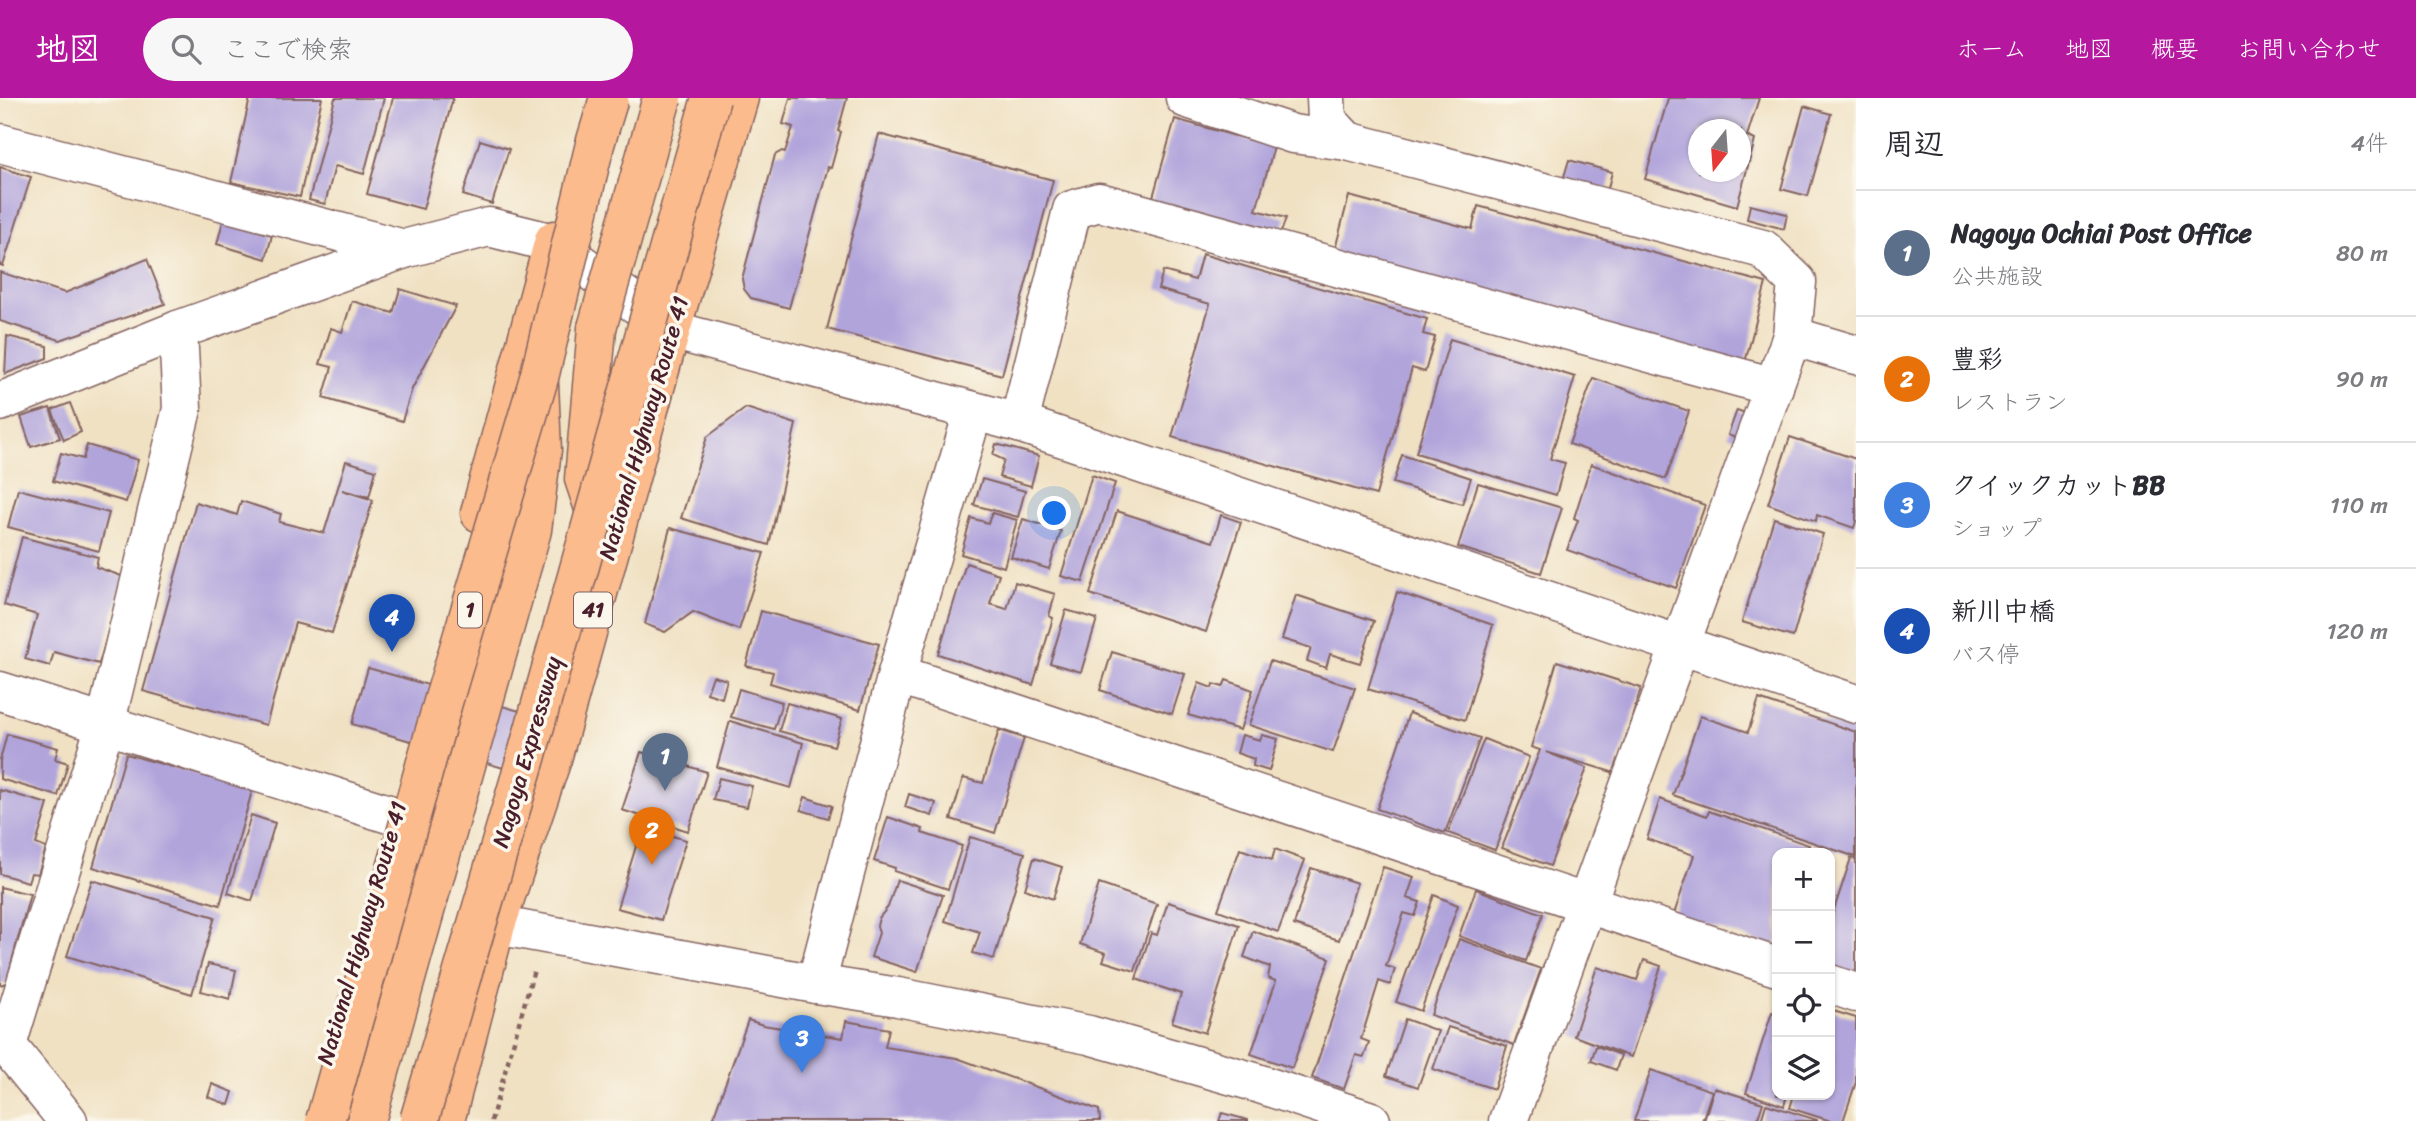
<!DOCTYPE html>
<html lang="ja">
<meta charset="utf-8">
<style>
:root{--surface:#fff;--page:#f7f7f7;--text:#2b2b33;--muted:#7c7c81;--line:#e1e1e2;--accent:#b5179e}
body{margin:0;font-family:Sriracha,"Klee One",sans-serif;background:var(--page);color:var(--text)}
.controls{position:absolute;right:21px;bottom:21px;display:grid;overflow:hidden;border-radius:14px;box-shadow:0 2px 5px #0004}
.controls button{width:63px;height:63px;display:grid;place-items:center;padding:0;border:0;border-bottom:2px solid var(--line);background:var(--surface);color:var(--text);font:35px sans-serif}
.compass{position:absolute;left:1688px;top:21px;width:63px;height:63px;border-radius:50%;background:var(--surface);box-shadow:0 2px 5px #0004;rotate:197deg}
.you{position:absolute;left:1055px;top:416px;width:24px;height:24px;margin:-18px;border:5px solid #fff;border-radius:50%;background:#1a73e8;box-shadow:0 0 0 10px #1a73e833}
.badge{display:grid;place-items:center;width:46px;height:46px;border-radius:50%;background:var(--accent);color:#fff;font-size:23px;font-weight:700}
.pin{position:absolute;translate:-50% -58px;filter:drop-shadow(0 2px 4px #0008)}
.pin::after{content:'';position:absolute;top:37px;width:24px;height:21px;background:inherit;clip-path:polygon(0 0,100% 0,50% 100%)}
.list{margin:0;padding:0;list-style:none}
h2{display:flex;justify-content:space-between;align-items:center;height:91px;margin:0;padding:0 28px;font-size:30px}
h2 small{font-size:23px;font-weight:400;color:var(--muted)}
.list li{display:grid;grid-template-columns:46px 1fr auto;gap:21px;align-items:center;box-sizing:border-box;height:126px;padding:0 28px;border-top:2px solid var(--line)}
.list b{display:block;font-size:26px;white-space:nowrap}
.list p{margin:0;font-size:23px;white-space:nowrap;color:var(--muted)}
.list em{font-size:23px;font-style:normal;color:var(--muted)}
.icon{flex:none;width:38px;height:38px;fill:none;stroke:currentColor;stroke-width:2;stroke-linecap:round;stroke-linejoin:round}
.map{position:relative;flex:none;width:1856px;height:1023px;overflow:hidden}
header{display:flex;align-items:center;gap:42px;box-sizing:border-box;height:98px;padding:0 35px;background:var(--accent);color:#fff}
header strong{font-size:33px}
nav{display:flex;gap:38px;margin-inline-start:auto;font-size:24px}
.search{width:490px;height:63px;background:var(--page);display:flex;align-items:center;gap:18px;box-sizing:border-box;padding:0 24px;border-radius:38px;color:var(--muted);font-size:26px}
main{display:flex}
aside{flex:1;background:var(--surface)}
.map>svg:first-child{display:block}
</style>
<header>
<strong>地図</strong>
<div class="search"><svg class="icon" aria-label="search" viewBox="0 0 24 24"><circle cx="10" cy="10" r="6"/><path d="M15 15l6 6"/></svg>ここで検索</div>
<nav><a>ホーム</a><a>地図</a><a>概要</a><a>お問い合わせ</a></nav>
</header>
<main>
<div class="map">
<svg width="1856" height="1023" viewBox="0 0 1856 1023">
<rect width="100%" height="100%" fill="#fbf7ec"/>
<filter id="ink" filterUnits="userSpaceOnUse"><feTurbulence type="fractalNoise" baseFrequency=".0143" numOctaves="2"/><feDisplacementMap in="SourceGraphic" scale="14" xChannelSelector="R" yChannelSelector="G"/><feConvolveMatrix kernelMatrix="1 2 1 2 8 2 1 2 1" color-interpolation-filters="sRGB"/></filter>
<filter id="wash" filterUnits="userSpaceOnUse"><feTurbulence type="fractalNoise" baseFrequency=".00686" numOctaves="4" result="noise"/><feDisplacementMap in="SourceGraphic" scale="28" xChannelSelector="R" yChannelSelector="G"/><feGaussianBlur stdDeviation="1.57" result="paint"/><feColorMatrix in="noise" values="0 0 0 0 0 0 0 0 0 0 0 0 0 0 0 0 0 1.4 0 .05"/><feComposite in="paint" operator="in"/></filter>
<g filter="url(#wash)">
<rect width="100%" height="100%" fill="#f0e1c3"/>
<g id="blocks">
<g fill="#b1a4db" fill-rule="evenodd">
<path d="M250,0h72l-22,99 -69,-15z"/>
<path d="M335,0h49l-20,76 -29,-8 -10,38 -16,-4z"/>
<path d="M393,0h60l-30,111 -56,-15z"/>
<path d="M790,0h57l-9,33 3,1 -10,36 -3,-1 -39,141 -38,-10 -7,-9 -2,-10 33,-124 7,-4 3,1 8,-25 -10,-3z"/>
<path d="M1668,0h91l-12,38 8,4 -18,66 -92,-27zM1699,32h42v42h-42z"/>
<path d="M1804,8l27,8 -23,82 -27,-7z"/>
<path d="M1175,21l99,28 -18,63 30,8 -7,20 -128,-34z"/>
<path d="M879,36l174,46 -51,195 -175,-46z"/>
<path d="M480,42l29,9 -17,55 -29,-9z"/>
<path d="M1569,62l43,12 -5,20 -44,-12z"/>
<path d="M0,69l31,10 -28,89 -3,-1z"/>
<path d="M1349,98l123,33 6,-23 288,77 -23,87 -409,-117z"/>
<path d="M1750,107l37,9 -3,15 -37,-10z"/>
<path d="M223,123l49,14 -6,24 -49,-15z"/>
<path d="M1202,156l225,65 -4,15 12,3 -10,35 -13,-4 -36,127 -204,-58 38,-133 -52,-15 5,-18 32,9z"/>
<path d="M147,161l18,45 -105,36 -60,-19v-49l65,21z"/>
<path d="M400,191l56,17 -44,83 -10,32 -79,-23 9,-31 -12,-3 11,-36 11,4 10,-31 41,12z"/>
<path d="M7,238l40,10v12l-42,16z"/>
<path d="M1450,241l125,38 -25,82 15,4 -9,32 -140,-42z"/>
<path d="M1593,280l96,33 -23,68 -97,-35z"/>
<path d="M70,305l11,29 -17,8 -12,-30z"/>
<path d="M50,310l10,30 -29,9 -10,-30z"/>
<path d="M746,310l50,16 -27,121 -88,-27 26,-81z"/>
<path d="M1737,312l11,4 -10,25 -10,-4z"/>
<path d="M1790,339l66,22v62l-2,7 -37,-13 -1,6 -48,-17z"/>
<path d="M996,346l43,12 -8,30 -32,-9 5,-17 -11,-5z"/>
<path d="M87,347l51,15 -12,42 -73,-21 8,-28 22,6z"/>
<path d="M1402,357l69,23 -9,26 -69,-21z"/>
<path d="M346,363l30,9 -7,27 -27,-7 31,10 -41,133 -37,-10 -29,102 -123,-34 53,-189 41,13 4,-14 40,13 -2,8 45,11z"/>
<path d="M1591,366l114,41 -29,83 -109,-38 11,-30 -4,-2z"/>
<path d="M1092,377l23,8 -32,99 -22,-6z"/>
<path d="M982,381l43,12 -7,26 -44,-12z"/>
<path d="M1478,385l84,25 -21,65 -83,-26z"/>
<path d="M18,391l91,24 -10,38 -91,-24z"/>
<path d="M1117,413l96,31 8,-27 20,7 -35,110 -116,-38z"/>
<path d="M992,415l25,7 -13,47 -43,-13 10,-36 17,5z"/>
<path d="M1774,420l49,16 -30,103 -51,-15z"/>
<path d="M1023,421l38,12 -12,38 -38,-12z"/>
<path d="M670,430l94,25 -25,77 -46,-18 -28,20 -20,-8z"/>
<path d="M22,439l76,20 -2,10 28,10 -25,87 -45,-12 -4,14 -25,-7 12,-44 -33,-10z"/>
<path d="M966,465l33,11 -9,30 17,5 8,-27 40,12 -6,22 4,2 -20,67 -95,-31z"/>
<path d="M1397,494l96,33 -28,95 -97,-31z"/>
<path d="M1296,497l78,26 -14,42 -30,-9 -4,14 -19,-7 4,-13 -29,-9z"/>
<path d="M1066,512l31,9 -16,53 -31,-9z"/>
<path d="M761,513l118,33 -19,66 -90,-27 3,-11 -27,-6z"/>
<path d="M1112,554l73,22 -13,40 -72,-24z"/>
<path d="M1270,563l85,27 -22,64 -84,-27z"/>
<path d="M1557,563l84,27 -26,85 -69,-21 41,16 -37,98 -48,-18 38,-98 -9,-3z"/>
<path d="M368,570l155,44 -16,57 -155,-45z"/>
<path d="M713,578l14,4 -5,18 -15,-5z"/>
<path d="M1226,582l27,10 -13,40 -52,-15 11,-32 13,5 1,-4 10,3z"/>
<path d="M739,591l43,13 -8,27 -43,-12z"/>
<path d="M1759,601l97,33v125l-183,-62 27,-79 48,16z"/>
<path d="M787,605l55,16 -8,27 -55,-15z"/>
<path d="M1409,615l71,25 -35,95 -68,-24z"/>
<path d="M730,623l73,22 -12,45 -74,-21z"/>
<path d="M999,632l25,8 -29,95 -44,-14 12,-41 20,5z"/>
<path d="M7,636l51,14 -3,11 13,4 -10,33 -58,-17v-19z"/>
<path d="M1242,637l18,5 2,-5 16,4 -9,32 -16,-5 1,-7 -17,-6z"/>
<path d="M1484,641l45,18 -34,93 -47,-17z"/>
<path d="M641,654l66,20 -19,59 -66,-21z"/>
<path d="M126,656l89,25 39,5 -34,121 -127,-38z"/>
<path d="M719,680l33,8 -5,21 -34,-7z"/>
<path d="M0,692l48,14 -12,40 10,4 -8,26 -7,-1 -3,9 -28,-8z"/>
<path d="M909,696l27,9 -4,13 -27,-9z"/>
<path d="M805,699l27,9 -4,12 -27,-8z"/>
<path d="M1660,701l47,17 2,-5 100,34 -3,8h-29v85l-3,9 -100,-33 20,-59 -47,-16z"/>
<path d="M251,717l24,8 -23,78 -24,-8z"/>
<path d="M888,719l35,12 -1,4 40,13 -14,43 -54,-18 1,-3 -21,-7z"/>
<path d="M642,729l44,13 -25,80 -44,-12z"/>
<path d="M970,739l55,16 -31,106 -21,-6 7,-21 -35,-11z"/>
<path d="M1240,751l32,11 3,-11 30,11 -27,72 -60,-22z"/>
<path d="M1034,760l28,9 -9,32 -28,-10z"/>
<path d="M1851,760l5,1v117l-26,-9v-45z"/>
<path d="M1383,769l31,10 -7,21 13,4 -5,14 -11,-3 -18,53 9,3 -5,16 -11,-4 -18,58 8,3 -5,15 -8,-2 -12,34 -32,-11z"/>
<path d="M1311,770l46,15 -18,57 -45,-15z"/>
<path d="M92,782l123,37 -23,77 -125,-38z"/>
<path d="M897,782l46,15 -26,77 -46,-15 8,-24 -2,-7 2,-8 9,-11z"/>
<path d="M1099,786l58,20 -22,67 -32,-10 3,-8 -26,-9z"/>
<path d="M0,789l30,7 -24,89 -6,2z"/>
<path d="M1476,791l67,25 -17,47 -67,-25z"/>
<path d="M1434,797l24,10 -37,106 -25,-9z"/>
<path d="M1168,804l71,23 -34,108 -33,-11 9,-28 -45,-15 15,-46 6,2z"/>
<path d="M1253,833l77,27 -38,110 -41,-14 25,-73 -8,-3 2,-11 -26,-10z"/>
<path d="M1459,841l82,30 -27,76 -83,-30z"/>
<path d="M1644,862l17,6 -30,91 -57,-21 23,-69 40,13z"/>
<path d="M208,866l28,6 -6,29 -29,-8z"/>
<path d="M1830,912l26,8v64l-13,39h-12l-41,-13 4,-13h36z"/>
<path d="M1772,914l5,2v81h10l-3,11 -38,-13z"/>
<path d="M1405,921l33,12 -20,56 -32,-11z"/>
<path d="M748,922l15,5 80,13 3,-17 43,8 -4,18 72,11 142,52 1,11h-388z"/>
<path d="M1448,929l59,19 -13,43 -61,-20z"/>
<path d="M1596,948l25,9 -5,15 -25,-9z"/>
<path d="M1651,972l61,21 -10,30h-68z"/>
<path d="M212,986l21,8 -4,13 -21,-8z"/>
<path d="M1714,990l49,15 -6,18h-53z"/>
<path d="M1766,1006l51,16v1h-56z"/>
<path d="M1222,1015l26,7v1h-29z"/>
</g>
</g>
</g>
<g filter="url(#ink)">
<use href="#blocks" fill-opacity="0" stroke="#846360" stroke-width="2"/>
<g fill="none" stroke-linecap="round" stroke-linejoin="round">
<g stroke="#846360" stroke-width="41">
<g id="minor">
<path d="M1185,0l108,36 54,7"/>
<path d="M1326,0l1,22 20,21 416,108 34,33 -5,54 -284,785"/>
<path d="M0,45l404,106"/>
<path d="M1792,238l64,19"/>
<path d="M0,304l178,-72 226,-81 85,-22 64,16 118,87 348,93 837,281"/>
<path d="M1019,325l53,-213 27,-8 675,185"/>
<path d="M897,576l880,293"/>
<path d="M0,593l395,125"/>
<path d="M496,827l320,59 82,13 191,38 162,46 120,40"/>
<path d="M816,886l81,-310 76,-262"/>
<path d="M1830,886l26,9"/>
<path d="M0,939l68,84"/>
<path d="M7,947l98,-320 77,-316 -4,-79"/>
</g>
</g>
<g stroke="#846360" stroke-width="41">
<g id="highway">
<path d="M597,230l-13,151 17,50"/>
<path d="M480,415l74,-273"/>
<path d="M366,1023l166,-591 10,-80 -3,-66"/>
<path d="M445,1023l51,-196 56,-166 119,-429 68,-232"/>
</g>
</g>
<path stroke="#846360" stroke-width="4.5" stroke-dasharray="5 5" stroke-linecap="butt" d="M491,1023l43,-151"/>
<use href="#minor" stroke="#fff" stroke-width="38"/>
<use href="#highway" stroke="#fbbb8c" stroke-width="38"/>
<g stroke="#846360" stroke-width="41" stroke-linecap="butt">
<g id="highway-bridge">
<path d="M597,230l65,-230"/>
<path d="M325,1023l118,-419 96,-324 56,-234 14,-46"/>
<path d="M419,1023l107,-363 185,-660"/>
</g>
</g>
<use href="#highway-bridge" stroke="#fbbb8c" stroke-width="38"/>
</g>
</g>
<g text-anchor="middle" dominant-baseline="central" stroke-width="7" stroke-linejoin="round" paint-order="stroke">
<g fill="#fbf7ec" stroke="#7f6065" stroke-width="2">
<rect x="458" y="494.5" width="24" height="35" rx="5"/>
<rect x="574" y="494.5" width="38" height="35" rx="5"/>
</g>
<g font-size="21" font-weight="bold" fill="#4a1f2b">
<text x="470" y="512">1</text>
<text x="593" y="512">41</text>
</g>
<g font-size="23" fill="#4a1f2b" stroke="#fbf7ec">
<text transform="translate(644 330) rotate(-74)">National Highway Route 41</text>
<text transform="translate(527 654) rotate(-74)">Nagoya Expressway</text>
<text transform="translate(362 835) rotate(-74)">National Highway Route 41</text>
</g>
</g>
</svg>
<div class="controls">
<button>+</button>
<button>−</button>
<button><svg class="icon" aria-label="locate" viewBox="0 0 24 24"><circle cx="12" cy="12" r="6"/><path d="M12 2v4M12 18v4M2 12h4M18 12h4"/></svg></button>
<button><svg class="icon" aria-label="layers" viewBox="0 0 24 24"><path d="M12 4l9 5-9 5-9-5zM3 14l9 5 9-5"/></svg></button>
</div>
<svg class="compass" viewBox="-18 -18 36 36"><path d="M0-13l5 13h-10z" fill="#e53935"/><path d="M0 13l5-13h-10z" fill="#7c7c81"/></svg>
<div class="you"></div>
<div class="pin badge" style="left:665px;top:693px;background:#5c6f8a">1</div>
<div class="pin badge" style="left:652px;top:767px;background:#e8710a">2</div>
<div class="pin badge" style="left:802px;top:975px;background:#3f7fe0">3</div>
<div class="pin badge" style="left:392px;top:554px;background:#1a4fb4">4</div>
</div>
<aside>
<h2>周辺<small>4件</small></h2>
<ul class="list">
<li><span class="badge" style="background:#5c6f8a">1</span><div><b>Nagoya Ochiai Post Office</b><p>公共施設</p></div><em>80 m</em></li>
<li><span class="badge" style="background:#e8710a">2</span><div><b>豊彩</b><p>レストラン</p></div><em>90 m</em></li>
<li><span class="badge" style="background:#3f7fe0">3</span><div><b>クイックカットBB</b><p>ショップ</p></div><em>110 m</em></li>
<li><span class="badge" style="background:#1a4fb4">4</span><div><b>新川中橋</b><p>バス停</p></div><em>120 m</em></li>
</ul>
</aside>
</main>
